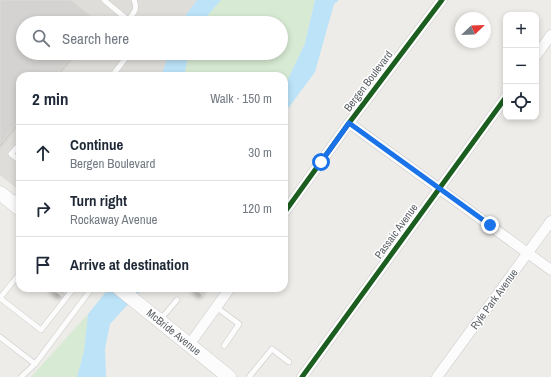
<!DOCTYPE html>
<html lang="en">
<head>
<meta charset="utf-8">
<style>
	:root { --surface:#fff; --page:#f6f6f7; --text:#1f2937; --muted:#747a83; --line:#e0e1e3 }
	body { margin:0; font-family:"Archivo Narrow",sans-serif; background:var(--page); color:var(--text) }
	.controls { position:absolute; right:12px; top:12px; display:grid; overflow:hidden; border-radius:8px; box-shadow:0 2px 6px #0003 }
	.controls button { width:36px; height:36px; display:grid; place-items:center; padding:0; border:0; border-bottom:1px solid var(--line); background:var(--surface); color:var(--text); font:20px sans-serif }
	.compass { position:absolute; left:455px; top:12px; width:36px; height:36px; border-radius:50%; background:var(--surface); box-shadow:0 2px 6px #0003; rotate:67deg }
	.stop { position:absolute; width:12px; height:12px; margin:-9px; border:3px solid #1a73e8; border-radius:50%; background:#fff }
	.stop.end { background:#1a73e8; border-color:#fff; box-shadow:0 1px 4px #0008 }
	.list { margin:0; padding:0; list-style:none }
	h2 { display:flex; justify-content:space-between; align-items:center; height:52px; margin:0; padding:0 16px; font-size:17px }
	h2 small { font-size:13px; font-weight:400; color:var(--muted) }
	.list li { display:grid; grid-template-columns:26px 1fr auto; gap:12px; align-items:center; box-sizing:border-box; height:56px; padding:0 16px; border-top:1px solid var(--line) }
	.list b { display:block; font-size:15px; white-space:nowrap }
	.list p { margin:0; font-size:13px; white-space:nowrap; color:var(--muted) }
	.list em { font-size:13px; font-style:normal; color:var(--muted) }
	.icon { flex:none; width:22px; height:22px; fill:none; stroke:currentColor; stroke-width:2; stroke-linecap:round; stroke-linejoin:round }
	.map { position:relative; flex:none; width:551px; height:377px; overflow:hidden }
	.search { position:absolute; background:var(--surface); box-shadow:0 2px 6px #0003; left:16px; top:16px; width:272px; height:44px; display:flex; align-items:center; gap:10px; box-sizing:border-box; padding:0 14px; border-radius:22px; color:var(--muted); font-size:15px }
	.panel { position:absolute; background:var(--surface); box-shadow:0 2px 6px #0003; left:16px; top:72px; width:272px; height:220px; border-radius:12px }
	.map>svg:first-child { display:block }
	.industrial { fill:#dfddd9 }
	.green { fill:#d7ead3 }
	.water { fill:#bce3f8 }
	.building { fill:#d4d3d1; stroke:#dedcd8; filter:url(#shadow) }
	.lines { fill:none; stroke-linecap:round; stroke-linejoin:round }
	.service-casing { stroke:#c9c9c9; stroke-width:6 }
	.minor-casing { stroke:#c9c9c9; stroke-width:11 }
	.secondary-casing { stroke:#cacaca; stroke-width:15 }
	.service { stroke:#fcfcfc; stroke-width:5 }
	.minor { stroke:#fcfcfc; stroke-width:10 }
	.secondary { stroke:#fcfcfc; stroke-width:14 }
	.cycleway-casing { stroke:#fff; stroke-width:8 }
	.cycleway { stroke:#1b5e20; stroke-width:5 }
	.route { stroke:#1a73e8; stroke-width:5 }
	.labels { text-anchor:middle; stroke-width:3; stroke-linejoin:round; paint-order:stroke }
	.street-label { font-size:11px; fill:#5d6267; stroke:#fff }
</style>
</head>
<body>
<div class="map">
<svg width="551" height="377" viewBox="0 0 551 377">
	<defs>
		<filter id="shadow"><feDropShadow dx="-3.5" dy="3.5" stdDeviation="2" flood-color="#0004"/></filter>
	</defs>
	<rect width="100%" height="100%" fill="#eeece8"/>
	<!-- industrial -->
	<path class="industrial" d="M0 0H197L180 23H23V53H169L161 76H20V191L0 175Z"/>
	<!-- green -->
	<path class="green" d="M221 0H315L305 43 284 88V76H184L189 53H281V23H201Z
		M88 314 84 351 77 377H31Z"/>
	<!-- water -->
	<path class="water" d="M197 0H221L201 23H180Z
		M315 0H339L334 4 315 72 284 114V88L305 43Z
		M169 53H189L184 76H161Z
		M109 288H143L110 324 105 349 106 377H77L84 351 88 314Z"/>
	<!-- building -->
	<path class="building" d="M0 0H71L99 22 98 23H23V53H74L55 76H20V119L0 144Z
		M52 288H69L62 296Z
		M194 288H208L203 295Z"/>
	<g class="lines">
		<defs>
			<path id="service" d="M104 0 128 20 129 23
				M128 20C134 13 138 9 134 0
				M112 76 125 59 128 53
				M20 144 11 154 20 161
				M13 202 20 193
				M20 273 0 298 41 330 74 288
				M216 307 239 324 224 346
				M160 320 177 300
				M0 337 35 364
				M21 377 35 364 92 288
				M249 377 272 349 289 362"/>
			<path id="minor" d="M536 56 551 35
				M349 123 551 270
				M284 213 349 123 442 0
				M189 345 230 288
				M302 377 506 97
				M437 377 551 221"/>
			<path id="secondary" d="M0 193 20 209
				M119 288 229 377"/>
		</defs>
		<!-- service casing -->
		<use href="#service" class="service-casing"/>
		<!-- minor casing -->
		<use href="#minor" class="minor-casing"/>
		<!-- secondary casing -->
		<use href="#secondary" class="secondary-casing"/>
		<!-- service -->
		<use href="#service" class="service"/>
		<!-- minor -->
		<use href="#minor" class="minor"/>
		<!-- secondary -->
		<use href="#secondary" class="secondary"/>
		<defs>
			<path id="cycleway" d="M284 213 349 123 442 0
				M302 377 506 97"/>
		</defs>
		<!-- cycleway casing -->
		<use href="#cycleway" class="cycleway-casing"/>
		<!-- cycleway -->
		<use href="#cycleway" class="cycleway"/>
	</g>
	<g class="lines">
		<!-- route -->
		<path class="route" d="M321 162 349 123 490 225"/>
	</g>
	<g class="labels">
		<!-- street labels -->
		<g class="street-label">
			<text transform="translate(368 81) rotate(-53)" y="4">Bergen Boulevard</text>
			<text transform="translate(396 231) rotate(-54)" y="4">Passaic Avenue</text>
			<text transform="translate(494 299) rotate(-54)" y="4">Ryle Park Avenue</text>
			<text transform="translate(174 332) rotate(39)" y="4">McBride Avenue</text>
		</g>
	</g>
</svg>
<div class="controls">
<button>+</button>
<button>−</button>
<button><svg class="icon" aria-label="locate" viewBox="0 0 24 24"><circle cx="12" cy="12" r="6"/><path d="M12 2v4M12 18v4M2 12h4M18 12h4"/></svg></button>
</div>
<svg class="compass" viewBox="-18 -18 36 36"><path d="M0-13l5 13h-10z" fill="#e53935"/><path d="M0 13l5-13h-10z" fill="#747a83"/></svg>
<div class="stop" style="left:321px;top:162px"></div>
<div class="stop end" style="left:490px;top:225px"></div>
<div class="search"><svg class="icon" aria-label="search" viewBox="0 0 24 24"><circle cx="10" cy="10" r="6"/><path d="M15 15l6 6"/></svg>Search here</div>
<section class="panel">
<h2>2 min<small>Walk · 150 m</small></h2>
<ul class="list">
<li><svg class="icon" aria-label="ahead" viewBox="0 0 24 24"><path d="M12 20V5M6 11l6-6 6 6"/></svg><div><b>Continue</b><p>Bergen Boulevard</p></div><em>30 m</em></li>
<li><svg class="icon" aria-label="right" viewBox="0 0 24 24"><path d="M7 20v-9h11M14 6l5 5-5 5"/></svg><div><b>Turn right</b><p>Rockaway Avenue</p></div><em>120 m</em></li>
<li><svg class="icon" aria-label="arrive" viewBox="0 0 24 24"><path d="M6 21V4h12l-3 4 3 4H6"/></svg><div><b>Arrive at destination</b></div></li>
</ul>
</section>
</div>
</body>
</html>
